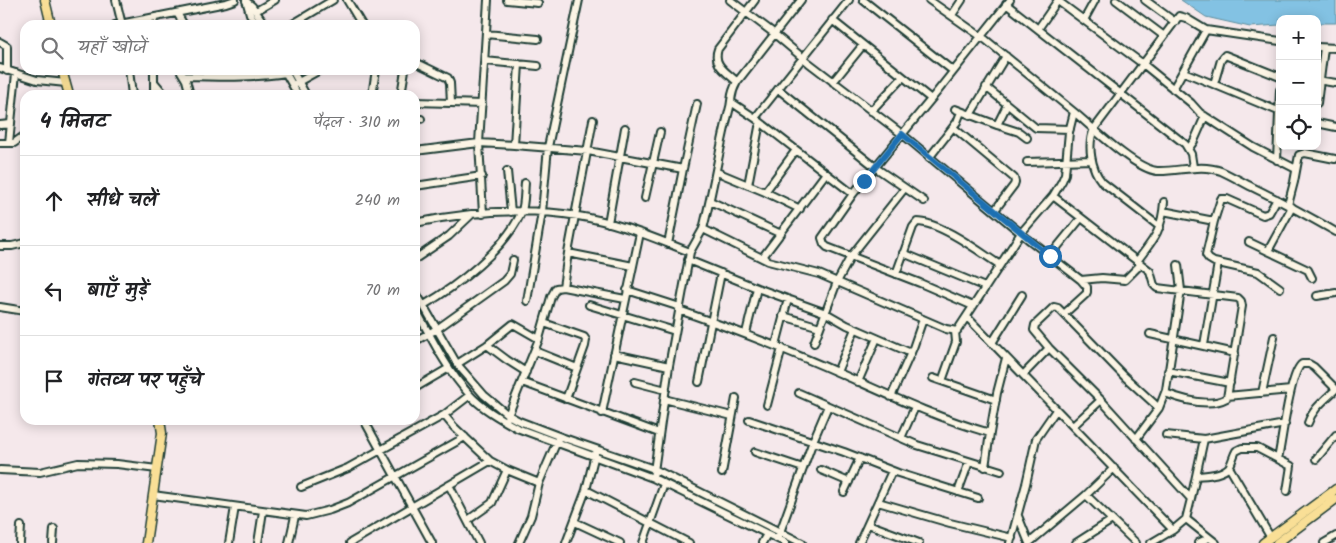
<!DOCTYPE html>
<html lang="hi">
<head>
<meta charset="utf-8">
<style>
	:root { --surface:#fff; --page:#f6f6f6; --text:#202124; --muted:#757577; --line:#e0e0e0 }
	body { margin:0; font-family:Kalam,"Playpen Sans Deva",sans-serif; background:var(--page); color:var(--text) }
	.controls { position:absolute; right:15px; top:15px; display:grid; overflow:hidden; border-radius:10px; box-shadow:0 2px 12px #0003 }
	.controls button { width:45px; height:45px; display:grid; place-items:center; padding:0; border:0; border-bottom:1px solid var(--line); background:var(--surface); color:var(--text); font:25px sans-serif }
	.stop { position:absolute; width:15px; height:15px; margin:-11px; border:4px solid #1f6fb2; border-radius:50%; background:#fff }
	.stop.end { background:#1f6fb2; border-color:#fff; box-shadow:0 1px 5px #0008 }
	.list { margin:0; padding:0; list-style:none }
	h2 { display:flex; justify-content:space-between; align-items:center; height:65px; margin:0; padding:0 20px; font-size:21px }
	h2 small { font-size:16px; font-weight:400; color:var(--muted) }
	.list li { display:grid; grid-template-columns:32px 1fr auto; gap:15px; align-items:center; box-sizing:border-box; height:90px; padding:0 20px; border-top:1px solid var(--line) }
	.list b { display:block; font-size:19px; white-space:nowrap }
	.list em { font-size:16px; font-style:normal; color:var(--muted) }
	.icon { flex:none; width:28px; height:28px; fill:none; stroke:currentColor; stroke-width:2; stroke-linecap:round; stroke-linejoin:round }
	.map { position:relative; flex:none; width:1336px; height:543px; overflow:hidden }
	.search { position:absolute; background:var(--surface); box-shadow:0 2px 12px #0003; left:20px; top:20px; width:400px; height:55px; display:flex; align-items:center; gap:12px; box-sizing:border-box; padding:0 18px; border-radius:15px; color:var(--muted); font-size:19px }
	.panel { position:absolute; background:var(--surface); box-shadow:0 2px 12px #0003; left:20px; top:90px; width:400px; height:335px; border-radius:15px }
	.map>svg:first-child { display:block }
	.water { fill:#83c2e3; stroke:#5b8d9d }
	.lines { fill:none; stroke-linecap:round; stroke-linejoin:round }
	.minor-casing { stroke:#1f3d34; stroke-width:10 }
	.major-casing { stroke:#1f3d34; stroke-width:11 }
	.minor { stroke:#fcf5e5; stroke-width:6 }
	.major { stroke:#f9df96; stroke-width:8 }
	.route { stroke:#1f6fb2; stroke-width:6 }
</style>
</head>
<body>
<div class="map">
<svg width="1336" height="543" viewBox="0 0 1336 543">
	<rect width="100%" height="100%" fill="#f5e8eb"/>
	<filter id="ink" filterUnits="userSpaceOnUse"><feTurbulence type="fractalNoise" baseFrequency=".02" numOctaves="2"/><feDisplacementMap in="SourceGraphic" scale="10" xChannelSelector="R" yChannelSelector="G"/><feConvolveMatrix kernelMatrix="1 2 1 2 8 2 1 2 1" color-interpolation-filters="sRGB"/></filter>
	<g filter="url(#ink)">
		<!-- water -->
		<path class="water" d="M1181 0H1336V23H1317V19H1280V25L1250 27 1206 17Z"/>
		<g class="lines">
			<defs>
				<path id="minor" d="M116 0 122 25
					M246 0 250 14 257 25
					M347 0 362 25
					M507 0 538 3
					M730 0 771 31 809 63 902 134 1028 239 1081 280 1087 287V292L1086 294 1064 314 1058 308 1054 307 1035 325 1034 330 1049 348 1101 400 1191 499 1186 519
					M863 0 953 71
					M929 0 986 40 1074 112
					M1116 0 1164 36
					M1145 0 1175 22
					M246 1 252 6 265 25
					M1058 1 1143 64 1191 103 1200 113 1253 147 1296 169
					M1006 4 1185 144 1191 154 1193 167
					M256 11 275 0
					M177 13 184 25
					M952 15 962 0
					M151 18 155 25
					M832 20 931 99
					M1084 20 1095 0
					M115 25 226 3 235 0
					M291 25 333 0
					M1038 29 1058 0
					M486 34 538 39
					M0 42 7 46V71
					M1317 47 1336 48
					M485 61 538 66
					M415 62 448 78 450 83 451 103 482 104
					M0 68 37 80 66 83
					M129 70 132 95
					M180 70 186 80 190 95
					M284 70 298 95
					M292 70 306 95
					M1184 72 1278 111
					M184 76C218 77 252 78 286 73
					M1317 80 1336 83
					M737 82C727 72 712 65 718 49L755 0
					M833 82 863 45
					M155 83 165 95
					M1214 84 1221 60 1225 55 1280 77
					M293 85 320 70
					M986 87 1036 128 1070 129
					M778 89 879 170 924 201
					M1173 89 1206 30
					M154 95V70
					M372 95 376 70
					M401 95 405 70
					M415 102 451 103
					M731 102 755 118 853 194
					M1317 103 1324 48
					M955 109 997 125 1019 132 1027 138
					M871 111 903 77
					M970 115 1006 56
					M755 118 849 0
					M415 119H421
					M1317 123 1336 127
					M0 125 11 124
					M997 125 1007 105
					M954 128 1014 178 1015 182 1014 185 995 210
					M0 143H14L25 135
					M9 143 16 73
					M514 145 519 64
					M1189 148 1194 141 1205 116
					M415 151 479 143 514 145 588 151 683 169 668 244
					M929 158 957 122 961 112
					M1277 160 1280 90
					M1027 162 1092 160
					M683 169 697 104
					M507 171 511 212
					M717 172 765 192 800 209
					M748 185 760 122
					M415 186 482 176
					M765 192 796 150
					M1053 196 1150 271 1154 285 1157 288 1238 298 1241 301 1242 306 1227 398C1209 408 1183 400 1165 393
					M645 198 660 132
					M1277 199 1269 213 1263 215 1227 199H1221L1214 221 1206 255 1209 259 1214 262 1258 272 1280 288
					M710 201 781 234
					M1288 205 1294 182 1299 155 1305 153 1335 159
					M1163 211 1214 221
					M483 214 479 143 488 0
					M415 223C467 212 525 207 578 216 617 222 654 238 690 252L669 366 653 478
					M608 223 625 128
					M1160 227 1102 182C1091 169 1087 145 1094 129L1179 16 1186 18 1206 30 1280 41
					M703 229C713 190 719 150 729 111 733 98 729 96 737 82L801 0
					M1249 242 1308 270 1312 278
					M0 246H12L25 243
					M1268 251 1292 207
					M690 252 703 229 768 261 819 274 946 329 957 331 1021 233 1053 196 1062 181 1065 174 1069 132 1074 112C1092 127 1135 169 1157 171 1179 172 1200 163 1221 171 1232 176 1242 182 1252 187 1281 201 1308 216 1336 232
					M568 253 633 266
					M903 253 985 287
					M1050 256 1081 218
					M762 258 826 173
					M415 259 449 236 471 215
					M688 260 757 288 826 313 847 325 911 353
					M1137 261C1154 239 1162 231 1164 202
					M896 274 913 227 917 222C940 222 980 252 1000 265
					M1081 280 1102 278 1125 280 1141 264
					M563 287 625 299
					M627 290 680 307
					M415 291 457 364 484 395 508 415 519 421 561 437 654 469 802 543
					M1317 296 1336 293
					M527 301 542 212 548 147 579 0
					M424 305C457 286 505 249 521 213 525 205 524 192 525 183
					M589 305 675 331
					M973 306 920 283 827 247 824 244 822 238 853 194 937 92 1010 0
					M0 307 25 311
					M415 308C431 337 446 369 469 394 481 408 501 419 517 428L653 478 786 543
					M679 310C736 330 790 351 846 376 893 397 940 419 990 433L997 393 1006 358
					M1064 314 1124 376 1159 408
					M783 316 820 327
					M967 317 1173 530 1186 519 1216 543
					M544 323 584 337 586 340 585 346 566 399
					M746 333 757 288
					M1150 334 1235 353
					M415 341 437 329 504 281 510 274 513 260
					M814 343 837 282 851 256 905 188
					M992 343 1022 295
					M487 345 507 360 526 372
					M776 345 788 299
					M1204 345 1218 263
					M535 351 577 368
					M614 354 669 366
					M457 364 487 345 513 324 539 339
					M1168 371 1230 383
					M837 372 855 329
					M1023 375 1049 348
					M933 378 996 400
					M942 381 956 342 955 331
					M522 382 659 433
					M635 382 666 390
					M699 382 721 273
					M858 382 877 338
					M415 388 449 368
					M799 393 917 445 1001 471
					M1262 393 1274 337
					M1227 396 1291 390
					M891 397 913 348 923 319
					M664 399 732 416
					M767 405 782 348
					M602 413 640 233
					M444 415 454 427 490 461 507 470 539 483
					M507 418 539 339 551 297 556 288 563 287 568 253 593 120
					M364 420 432 543
					M749 420 844 452 898 473 978 498
					M1308 423C1313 408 1325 400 1336 389
					M1073 426 1101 400
					M1166 435 1204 439 1285 424
					M901 438 915 407
					M1136 439 1159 408 1166 390 1181 290 1178 265
					M755 452 803 468
					M1278 459C1282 442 1290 371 1302 364H1309L1314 367 1336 389
					M1316 459 1336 435
					M985 467 990 433
					M1229 467 1271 538
					M0 470 40 472 78 463 117 464 157 469
					M821 470 849 482
					M722 473 736 398
					M1197 476C1207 475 1221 475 1229 467 1232 463 1233 456 1236 451L1242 448H1257L1291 466 1287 491
					M449 485 479 543
					M301 487 348 468 444 415 470 395
					M586 490 689 543
					M844 492 860 458
					M958 492 969 462
					M153 495 306 516 330 510 348 503 465 437
					M1086 495 1136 543
					M1191 499 1204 439
					M878 502 950 523 1012 538
					M1018 516 1029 543
					M468 520 492 503 507 470
					M575 522 620 543
					M868 524 919 543
					M779 535 813 441 828 406
					M20 543 21 526
					M53 543 54 529
					M229 543 235 507
					M258 543 263 511
					M289 543 295 516
					M350 543 490 461
					M519 543 531 516 539 483 558 439
					M566 543 586 490 595 454
					M643 543 664 484
					M762 543 767 534
					M859 543 892 471
					M1010 543 1026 484 1036 439 1056 410
					M1029 543 1086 495 1114 468
					M1076 543 1112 520
					M1151 543 1173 530
					M1198 543 1209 538
					M1324 543 1336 536"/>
				<path id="major" d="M45 0 51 25
					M62 70 69 95
					M146 543 162 433 160 420
					M1263 543 1336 489
					M1277 543 1336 499"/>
			</defs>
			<!-- minor casing -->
			<use href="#minor" class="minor-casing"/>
			<!-- major casing -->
			<use href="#major" class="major-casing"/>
			<!-- minor -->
			<use href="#minor" class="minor"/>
			<!-- major -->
			<use href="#major" class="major"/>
		</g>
	</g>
	<g class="lines" filter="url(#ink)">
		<!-- route -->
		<path class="route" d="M864 181 902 134 1050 256"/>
	</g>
</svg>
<div class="controls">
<button>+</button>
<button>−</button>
<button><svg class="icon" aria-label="locate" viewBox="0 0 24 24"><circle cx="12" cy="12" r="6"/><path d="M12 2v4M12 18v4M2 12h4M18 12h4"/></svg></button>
</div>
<div class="stop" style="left:1050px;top:256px"></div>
<div class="stop end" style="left:864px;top:181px"></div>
<div class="search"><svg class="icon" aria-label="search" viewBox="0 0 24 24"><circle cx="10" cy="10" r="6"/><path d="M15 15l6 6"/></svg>यहाँ खोजें</div>
<section class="panel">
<h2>4 मिनट<small>पैदल · 310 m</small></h2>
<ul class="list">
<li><svg class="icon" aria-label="ahead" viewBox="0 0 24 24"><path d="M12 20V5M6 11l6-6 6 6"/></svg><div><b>सीधे चलें</b></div><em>240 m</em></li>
<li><svg class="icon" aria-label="left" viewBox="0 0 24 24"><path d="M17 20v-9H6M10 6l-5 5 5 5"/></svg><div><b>बाएँ मुड़ें</b></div><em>70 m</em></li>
<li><svg class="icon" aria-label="arrive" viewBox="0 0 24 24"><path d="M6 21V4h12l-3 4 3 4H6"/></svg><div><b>गंतव्य पर पहुँचे</b></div></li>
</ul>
</section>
</div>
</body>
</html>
